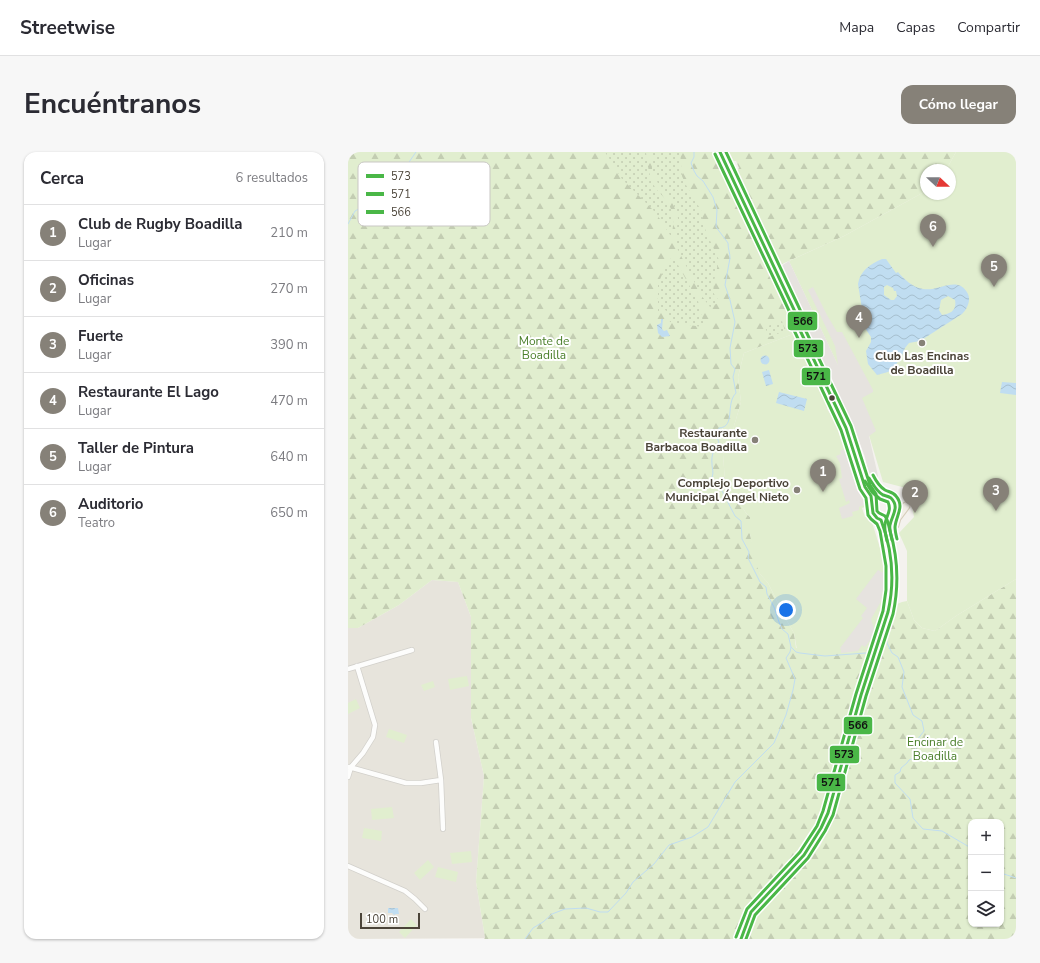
<!DOCTYPE html>
<html lang="es">
<head>
<meta charset="utf-8">
<style>
	:root { --surface:#fff; --page:#f7f7f7; --text:#2b2b33; --muted:#7c7c81; --line:#e1e1e2; --accent:#868178 }
	body { margin:0; font-family:"Nunito Sans",sans-serif; background:var(--page); color:var(--text) }
	.controls { position:absolute; right:12px; bottom:12px; display:grid; overflow:hidden; border-radius:8px; box-shadow:0 1px 3px #0004 }
	.controls button { width:36px; height:36px; display:grid; place-items:center; padding:0; border:0; border-bottom:1px solid var(--line); background:var(--surface); color:var(--text); font:20px sans-serif }
	.compass { position:absolute; left:572px; top:12px; width:36px; height:36px; border-radius:50%; background:var(--surface); box-shadow:0 1px 3px #0004; rotate:112deg }
	.scale { position:absolute; left:12px; bottom:10px; width:60px; box-sizing:border-box; padding-left:4px; border:2px solid #4b4439; border-top:0; font-size:11px; line-height:14px; white-space:nowrap; color:#4b4439; -webkit-text-stroke:3px #fff; paint-order:stroke }
	.you { position:absolute; left:438px; top:458px; width:14px; height:14px; margin:-10px; border:3px solid #fff; border-radius:50%; background:#1a73e8; box-shadow:0 0 0 6px #1a73e833 }
	.badge { display:grid; place-items:center; width:26px; height:26px; border-radius:50%; background:var(--accent); color:#fff; font-size:13px; font-weight:700 }
	.pin { position:absolute; translate:-50% -33px; filter:drop-shadow(0 1px 2px #0008) }
	.pin::after { content:''; position:absolute; top:21px; width:14px; height:12px; background:inherit; clip-path:polygon(0 0,100% 0,50% 100%) }
	.list { margin:0; padding:0; list-style:none }
	h2 { display:flex; justify-content:space-between; align-items:center; height:52px; margin:0; padding:0 16px; font-size:17px }
	h2 small { font-size:13px; font-weight:400; color:var(--muted) }
	.list li { display:grid; grid-template-columns:26px 1fr auto; gap:12px; align-items:center; box-sizing:border-box; height:56px; padding:0 16px; border-top:1px solid var(--line) }
	.list b { display:block; font-size:15px; white-space:nowrap }
	.list p { margin:0; font-size:13px; white-space:nowrap; color:var(--muted) }
	.list em { font-size:13px; font-style:normal; color:var(--muted) }
	.icon { flex:none; width:22px; height:22px; fill:none; stroke:currentColor; stroke-width:2; stroke-linecap:round; stroke-linejoin:round }
	.map { position:relative; flex:none; width:668px; height:787px; overflow:hidden; border-radius:12px }
	header { display:flex; align-items:center; gap:24px; box-sizing:border-box; height:56px; padding:0 20px; background:var(--surface); border-bottom:1px solid var(--line) }
	header strong { font-size:19px }
	nav { display:flex; gap:22px; margin-inline-start:auto; font-size:14px }
	.intro { display:flex; align-items:center; justify-content:space-between; box-sizing:border-box; height:96px; padding:0 24px }
	h1 { margin:0; font-size:28px }
	.button { padding:10px 18px; border-radius:12px; background:var(--accent); color:#fff; font-size:14px; font-weight:700 }
	main { display:flex; gap:24px; padding:0 24px }
	aside { flex:1; background:var(--surface); border-radius:12px; box-shadow:0 1px 3px #0004 }
	.map>svg:first-child { display:block }
	.residential { fill:#e7e4dc }
	.forest { fill:url(#forest-firs); fill-rule:evenodd }
	.park { fill:url(#park-dots) }
	.pitch { fill:#e1eecf }
	.parking { fill:#e6e3df }
	.water { fill:url(#water-waves); fill-rule:evenodd }
	.lines { fill:none; stroke-linecap:round; stroke-linejoin:round }
	.stream { stroke:#c0ddf1; stroke-width:1 }
	.street-casing { stroke:#d2d0cb; stroke-width:6 }
	.primary-casing { stroke:#d6cebb; stroke-width:9 }
	.street { stroke:#fdfdfc; stroke-width:4.5 }
	.primary { stroke:#f2efe6; stroke-width:7 }
	.bus-1-casing { stroke:#fff; stroke-width:6 }
	.bus-2-casing { stroke:#fff; stroke-width:6 }
	.bus-3-casing { stroke:#fff; stroke-width:6 }
	.bus-1 { stroke:#4ab747; stroke-width:3 }
	.bus-2 { stroke:#4ab747; stroke-width:3 }
	.bus-3 { stroke:#4ab747; stroke-width:3 }
	.poi-dot { fill:#868178; stroke:#fff; stroke-width:1.5 }
	.bus-dot { fill:#4b4439; stroke:#fff; stroke-width:1.5 }
	.labels { text-anchor:middle; stroke-width:4; stroke-linejoin:round; paint-order:stroke }
	.park-label { font-size:12px; fill:#4a7f2a; stroke:#fff }
	.poi-label { font-size:12px; font-weight:bold; fill:#4b4439; stroke:#fff; text-anchor:end }
	.key { fill:#fff; stroke:#c9c7c4; stroke-width:1 }
	.key-label { font-size:11px; fill:#4b4439 }
	.line-badge { stroke:#fff; stroke-width:1.5 }
	.pale-badge-label { font-size:11px; text-anchor:middle; font-weight:bold; fill:#111 }
</style>
</head>
<body>
<header>
<strong>Streetwise</strong>
<nav><a>Mapa</a><a>Capas</a><a>Compartir</a></nav>
</header>
<div class="intro"><h1>Encuéntranos</h1><a class="button">Cómo llegar</a></div>
<main>
<aside>
<h2>Cerca<small>6 resultados</small></h2>
<ul class="list">
<li><span class="badge">1</span><div><b>Club de Rugby Boadilla</b><p>Lugar</p></div><em>210 m</em></li>
<li><span class="badge">2</span><div><b>Oficinas</b><p>Lugar</p></div><em>270 m</em></li>
<li><span class="badge">3</span><div><b>Fuerte</b><p>Lugar</p></div><em>390 m</em></li>
<li><span class="badge">4</span><div><b>Restaurante El Lago</b><p>Lugar</p></div><em>470 m</em></li>
<li><span class="badge">5</span><div><b>Taller de Pintura</b><p>Lugar</p></div><em>640 m</em></li>
<li><span class="badge">6</span><div><b>Auditorio</b><p>Teatro</p></div><em>650 m</em></li>
</ul>
</aside>
<div class="map">
<svg width="668" height="787" viewBox="0 0 668 787">
	<defs>
		<pattern id="forest-firs" width="22" height="20" patternUnits="userSpaceOnUse"><rect width="22" height="20" fill="#e1eecf"/><path d="M5 1l3.5 6h-7zM16 11l3.5 6h-7z" fill="#c3cdb2"/></pattern>
		<pattern id="park-dots" width="8" height="8" patternUnits="userSpaceOnUse"><rect width="8" height="8" fill="#e1eecf"/><path d="M2 2h.1M6 6h.1" fill="none" stroke="#c3cdb2" stroke-width="1.8" stroke-linecap="round"/></pattern>
		<pattern id="water-waves" width="16" height="10" patternUnits="userSpaceOnUse"><rect width="16" height="10" fill="#c0ddf1"/><path d="M0 5q4-4 8 0t8 0" fill="none" stroke="#a6bfcf"/></pattern>
	</defs>
	<rect width="100%" height="100%" fill="#f4f2ee"/>
	<!-- residential -->
	<path class="residential" d="M84 428 110 430 123 465V566L136 624 128 730 137 786 0 787V476H10L51 453Z"/>
	<!-- forest -->
	<path class="forest" d="M0 0H367L419 108 449 183 445 182 396 201 390 225 393 250 386 274 383 289 375 302 377 329 398 361 402 365V382L412 422 420 431 439 469 446 481 448 496 493 501 520 499 500 570 468 675 448 706 422 730 405 750 390 773 387 787H136L137 786 128 730 136 624 123 566V465L110 430 84 428 51 453 10 476H0Z
		M379 0H608L598 18H578V39L496 84 432 113 388 20 391 16 388 9H385Z
		M668 427V787H399L401 777 411 759 459 710 472 694 481 676 489 658 508 580 527 512 540 473 549 452 554 450 559 449 566 468 574 476 587 479 608 464ZM623 670H653V772H623Z"/>
	<!-- park -->
	<path class="park" d="M257 0H298C299 11 302 30 309 38 317 46 323 53 325 64 326 71 324 79 324 86L308 61 274 27Z
		M303 0H332L334 24 338 33 354 60 355 71 359 82 371 108 365 133 366 142 372 150 362 155 353 143 327 92 330 66 326 54 321 43 311 34 304 17Z
		M325 104 350 149 356 174 354 175 322 170 318 158 310 162V132L319 111Z
		M434 169 437 179 421 185 417 175Z"/>
	<!-- pitch -->
	<path class="pitch" d="M608 0H668V427L608 464 587 479 574 476 566 468 559 449V399L551 381 566 365 563 348 558 336 535 330 518 273 441 109 496 84 578 39V42H602V18H598Z
		M445 182 449 183 453 188 483 254 479 256C480 260 483 261 484 265L489 264 504 304 519 354 514 356 517 365 522 364 539 418 535 451 520 499 476 503 449 498 446 481 439 469 420 431 412 422 407 410 402 382V365L398 361 377 329 375 302 383 289 386 274 393 250 390 225 396 201Z
		M119 524 121 534 102 538 100 527Z
		M85 529 87 535 76 539 73 533Z
		M8 547 12 556 0 562V551Z
		M41 577 59 583 56 591 38 585Z
		M44 655 46 666 24 668 23 657Z
		M16 676 34 679 33 689 14 686Z
		M123 699 124 710 104 712 102 701Z
		M80 708 86 715 72 728 66 721Z
		M90 715 110 720 108 730 87 725Z
		M63 767 69 773 57 786 51 780Z"/>
	<!-- parking -->
	<path class="parking" d="M441 109 490 213 487 194 460 138 465 135 479 163 489 180H494L525 238V240L514 246 528 279 521 284 530 324 529 326 524 327 521 324 517 305 508 281 430 116Z
		M501 295 518 352 511 355V358L504 360 505 364 494 367 491 356 502 351 501 348 498 350 491 327 494 326 492 311 488 304 493 302 492 299Z
		M530 418 536 421 535 426H538L532 451 523 467 526 477 523 487 517 495 514 493 510 499 493 501V498L492 496 515 466 513 464 519 456 508 447Z"/>
	<!-- water -->
	<path class="water" d="M534 107H538L548 121 550 120C557 128 564 135 575 137 591 140 610 122 620 142 623 149 619 157 614 162L572 189 561 191 557 196 553 206 545 216 540 220 529 223 520 212 518 199 523 190V185L517 176 510 132C512 119 522 112 534 107ZM539 133 545 136 546 139H548L549 144 546 148H543L536 143V135ZM600 144 607 148C609 158 603 162 594 163L591 158 593 148Z
		M313 167H315L314 177 316 179 319 178 322 184 314 185 310 181 309 173 313 171Z
		M412.5 208a4.5 4.5 0 1 1 9 0a4.5 4.5 0 1 1-9 0Z
		M421 218 425 232 418 234 414 220Z
		M654 230 668 231V243L652 241Z
		M431 240 459 247 456 259 428 251Z
		M40 756H50L51 762H48L46 763 44 761H40Z"/>
	<g class="lines">
		<!-- stream -->
		<path class="stream" d="M0 72 7 59 29 47 57 16 68 0
			M537 481 539 491 544 501 550 505 556 520 554 535 565 563 574 569 576 579 569 588 566 606 561 608 559 611 553 616 552 620 547 623V631L562 647 565 666 575 677 594 679 623 696
			M443 495 448 500 452 501 477 504 518 501 520 500 528 478 531 476
			M653 721 668 726
			M177 787 185 776 195 770 204 762 217 757 238 756 252 760H260L278 741 285 730 306 712 321 693 344 685 360 675 387 630 426 591 438 563 445 538 447 527 438 506 442 500 443 495 440 482 434 477 431 470 426 455 419 442 418 435 412 430 400 406 401 400 394 387 393 369 387 364 371 333 367 331 364 325C366 320 364 317 364 312 363 303 366 297 371 290L368 284 371 276C388 275 377 252 388 241L385 225 387 217 383 212 382 196 387 170 382 148 377 133 382 106C382 101 380 97 380 91L368 75 369 58 365 45 355 29 349 24 346 19 343 11 346 5V0"/>
		<defs>
			<path id="street" d="M0 517 64 498
				M88 590 93 628 95 677
				M1 615 58 631H73L93 628
				M0 625 3 615 15 601 25 585 27 573 9 514
				M0 714 57 739 67 747 77 757"/>
			<path id="primary" d="M372 0 501 275 516 322 522 338 524 350
				M522 328 527 336 535 343
				M523 356a12 12 0 1 1 24 0a12 12 0 1 1-24 0Z
				M533 368 536 376 540 392
				M547 373 549 366 558 354
				M393 787 403 760 456 703 473 676 480 661 513 543 546 440 542 373 546 361"/>
		</defs>
		<!-- street casing -->
		<use href="#street" class="street-casing"/>
		<!-- primary casing -->
		<use href="#primary" class="primary-casing"/>
		<!-- street -->
		<use href="#street" class="street"/>
		<!-- primary -->
		<use href="#primary" class="primary"/>
		<defs>
			<path id="bus-1" d="M372 0 449 164 450 174 498 276 517 335 523 344 525 361 529 366 533 368C544 397 547 429 540 460L513 543 480 661 473 676 456 703 403 760 393 787
				M521 326C525 332 528 339 535 343 538 344 540 344 543 346 552 355 544 363 542 373 541 377 543 383 544 388"/>
			<path id="bus-2" d="M367 2 444 165 445 176 493 278 512 337 518 346 520 363 523 367 529 372 532 379 538 414V438L535 459 508 542 475 659 469 674 452 700 399 757 388 785
				M517 329 524 340 532 347 540 350C544 359 538 364 537 372 536 377 538 384 539 389"/>
			<path id="bus-3" d="M378 0 454 162 455 173 503 274 522 333 528 342 529 359C531 362 534 362 537 364 540 368 541 375 542 379 550 406 551 434 545 462L518 544 485 663 477 679 460 706 407 763 398 787
				M525 323C528 329 532 335 537 338 541 340 545 340 548 344 557 355 548 363 547 375 547 379 548 383 549 387"/>
		</defs>
		<!-- bus-1 casing -->
		<use href="#bus-1" class="bus-1-casing"/>
		<!-- bus-2 casing -->
		<use href="#bus-2" class="bus-2-casing"/>
		<!-- bus-3 casing -->
		<use href="#bus-3" class="bus-3-casing"/>
		<!-- bus-1 -->
		<use href="#bus-1" class="bus-1"/>
		<!-- bus-2 -->
		<use href="#bus-2" class="bus-2"/>
		<!-- bus-3 -->
		<use href="#bus-3" class="bus-3"/>
	</g>
	<!-- markers -->
	<g class="poi-dot">
		<circle cx="574" cy="191" r="4"/>
		<circle cx="407" cy="288" r="4"/>
		<circle cx="449" cy="338" r="4"/>
	</g>
	<circle class="bus-dot" cx="484" cy="246" r="3.5"/>
	<g class="labels">
		<!-- park labels -->
		<g class="park-label">
			<text x="196" y="193">Monte de<tspan x="196" dy="14">Boadilla</tspan></text>
			<text x="587" y="594">Encinar de<tspan x="587" dy="14">Boadilla</tspan></text>
		</g>
		<!-- poi labels -->
		<g class="poi-label">
			<text x="574" y="208" text-anchor="middle">Club Las Encinas<tspan x="574" dy="14">de Boadilla</tspan></text>
			<text x="399" y="285">Restaurante<tspan x="399" dy="14">Barbacoa Boadilla</tspan></text>
			<text x="441" y="335">Complejo Deportivo<tspan x="441" dy="14">Municipal Ángel Nieto</tspan></text>
		</g>
	</g>
	<!-- legend -->
	<rect x="10" y="10" width="132" height="64" rx="6" class="key"/>
	<rect x="18" y="22" width="18" height="4" fill="#4ab747"/>
	<rect x="18" y="40" width="18" height="4" fill="#4ab747"/>
	<rect x="18" y="58" width="18" height="4" fill="#4ab747"/>
	<g class="key-label">
		<text x="43" y="28">573</text>
		<text x="43" y="46">571</text>
		<text x="43" y="64">566</text>
	</g>
	<g class="line-badge">
		<rect x="439" y="159" width="31" height="20" rx="4" fill="#4ab747"/>
		<rect x="445" y="187" width="31" height="19" rx="4" fill="#4ab747"/>
		<rect x="453" y="215" width="30" height="19" rx="4" fill="#4ab747"/>
		<rect x="495" y="564" width="30" height="19" rx="4" fill="#4ab747"/>
		<rect x="481" y="593" width="31" height="19" rx="4" fill="#4ab747"/>
		<rect x="468" y="621" width="30" height="19" rx="4" fill="#4ab747"/>
	</g>
	<g class="pale-badge-label">
		<text x="455" y="173">566</text>
		<text x="460" y="200">573</text>
		<text x="468" y="228">571</text>
		<text x="510" y="577">566</text>
		<text x="496" y="606">573</text>
		<text x="483" y="634">571</text>
	</g>
</svg>
<div class="controls">
<button>+</button>
<button>−</button>
<button><svg class="icon" aria-label="layers" viewBox="0 0 24 24"><path d="M12 4l9 5-9 5-9-5zM3 14l9 5 9-5"/></svg></button>
</div>
<svg class="compass" viewBox="-18 -18 36 36"><path d="M0-13l5 13h-10z" fill="#e53935"/><path d="M0 13l5-13h-10z" fill="#7c7c81"/></svg>
<div class="scale">100 m</div>
<div class="you"></div>
<div class="pin badge" style="left:475px;top:340px">1</div>
<div class="pin badge" style="left:567px;top:361px">2</div>
<div class="pin badge" style="left:648px;top:359px">3</div>
<div class="pin badge" style="left:511px;top:186px">4</div>
<div class="pin badge" style="left:646px;top:135px">5</div>
<div class="pin badge" style="left:585px;top:95px">6</div>
</div>
</main>
</body>
</html>
